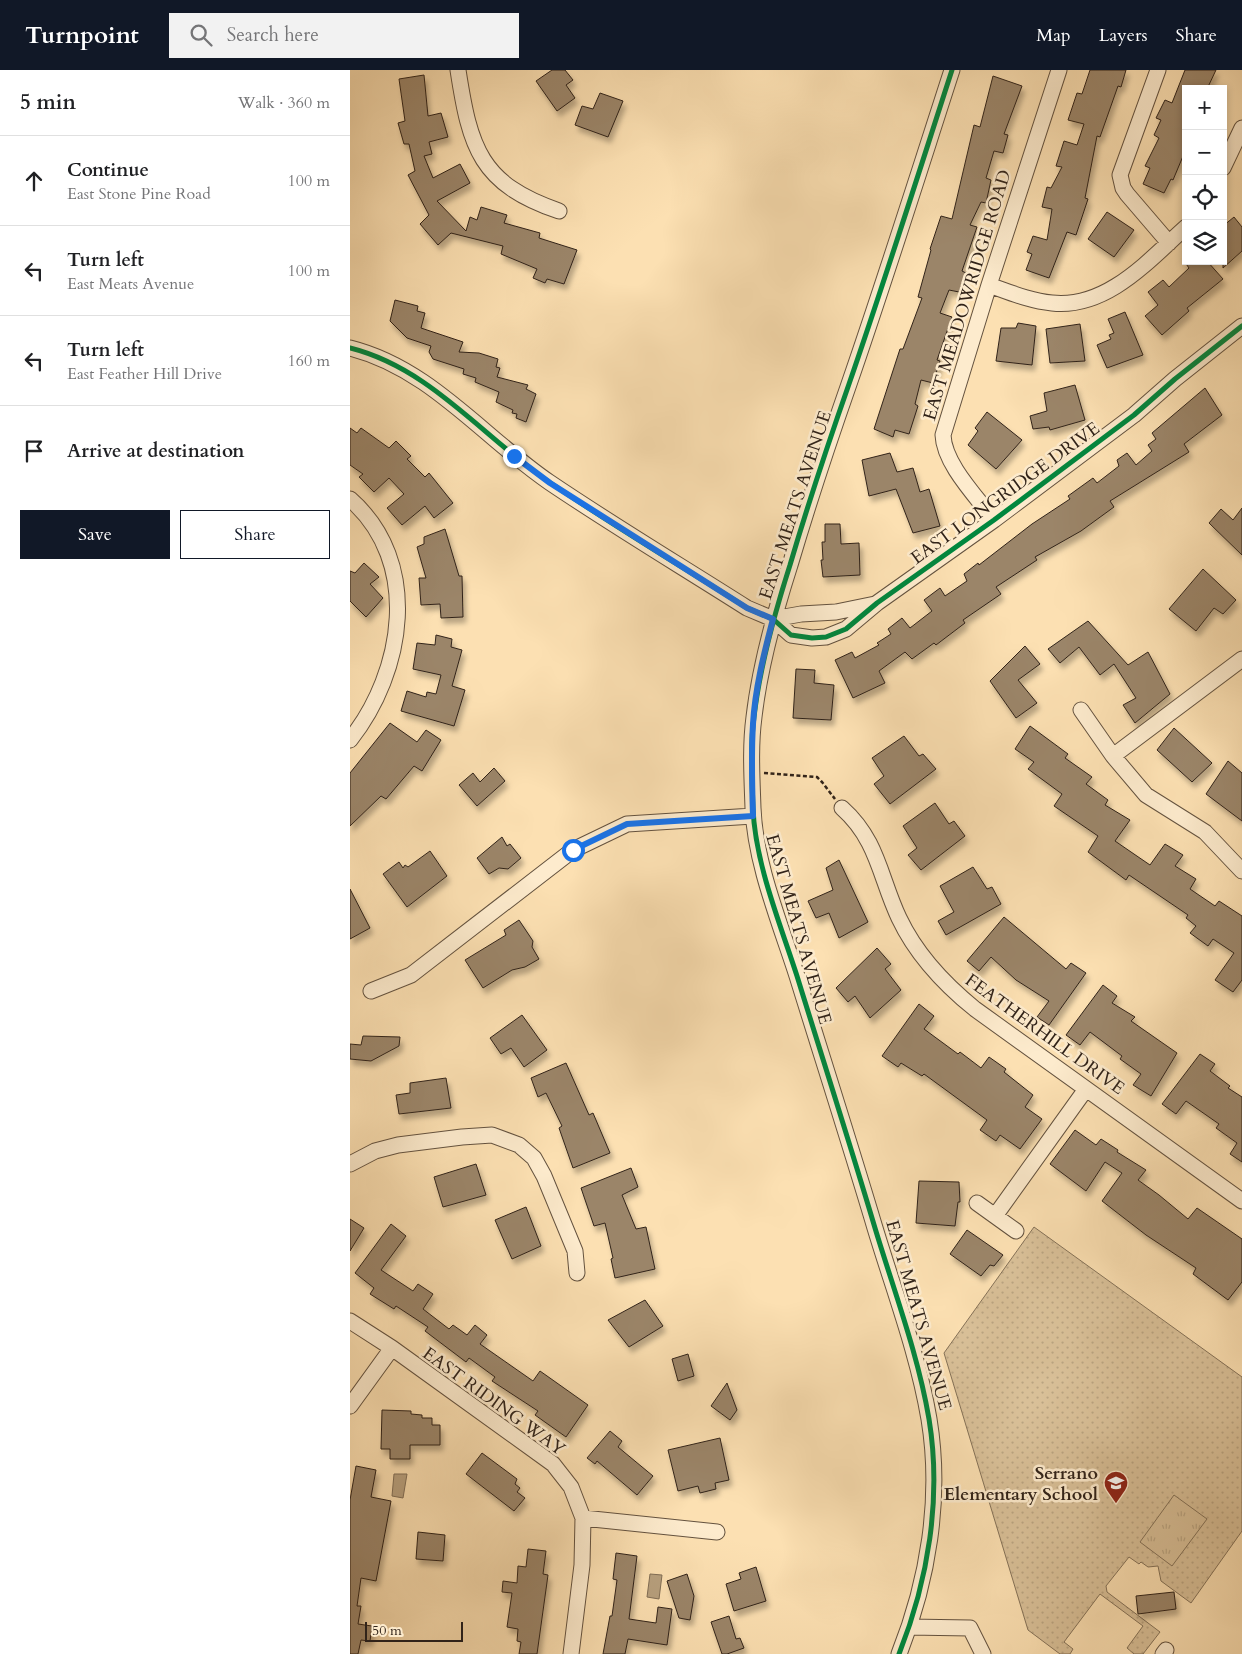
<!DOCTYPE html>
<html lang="en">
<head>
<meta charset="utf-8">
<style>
	:root { --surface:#fff; --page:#f2f2f2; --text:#202124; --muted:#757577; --line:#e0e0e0; --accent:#111827 }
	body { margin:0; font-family:Cardo,serif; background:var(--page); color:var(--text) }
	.controls { position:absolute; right:15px; top:15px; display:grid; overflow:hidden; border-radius:0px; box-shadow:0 2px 8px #0003 }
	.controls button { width:45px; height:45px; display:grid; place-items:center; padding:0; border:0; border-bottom:1px solid var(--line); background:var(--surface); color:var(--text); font:25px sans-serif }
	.scale { position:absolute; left:15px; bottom:12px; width:98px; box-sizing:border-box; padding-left:5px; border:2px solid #312319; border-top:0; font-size:14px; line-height:18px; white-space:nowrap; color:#312319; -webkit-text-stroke:4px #fdebcd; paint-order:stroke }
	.stop { position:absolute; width:15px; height:15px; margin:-11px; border:4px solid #1a73e8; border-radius:50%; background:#fff }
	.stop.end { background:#1a73e8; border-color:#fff; box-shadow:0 1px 5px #0008 }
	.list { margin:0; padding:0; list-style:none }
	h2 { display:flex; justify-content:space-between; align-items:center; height:65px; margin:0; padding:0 20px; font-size:21px }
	h2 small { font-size:16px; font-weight:400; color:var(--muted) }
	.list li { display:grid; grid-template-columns:32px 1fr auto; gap:15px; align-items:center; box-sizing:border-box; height:90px; padding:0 20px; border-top:1px solid var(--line) }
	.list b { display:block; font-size:19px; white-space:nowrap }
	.list p { margin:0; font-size:16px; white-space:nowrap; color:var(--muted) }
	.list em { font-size:16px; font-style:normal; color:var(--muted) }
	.actions { display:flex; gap:10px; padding:15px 20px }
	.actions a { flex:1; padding:11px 0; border:1px solid var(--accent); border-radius:0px; text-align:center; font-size:18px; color:var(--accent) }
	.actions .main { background:var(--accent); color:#fff }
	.icon { flex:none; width:28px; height:28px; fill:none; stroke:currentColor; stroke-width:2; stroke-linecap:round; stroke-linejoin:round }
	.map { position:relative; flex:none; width:892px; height:1584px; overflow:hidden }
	header { display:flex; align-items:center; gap:30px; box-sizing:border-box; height:70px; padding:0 25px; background:var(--accent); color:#fff }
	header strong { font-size:24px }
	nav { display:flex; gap:28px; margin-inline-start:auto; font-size:18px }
	.search { width:350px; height:45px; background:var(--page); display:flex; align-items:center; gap:12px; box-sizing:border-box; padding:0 18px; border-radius:0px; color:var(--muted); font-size:19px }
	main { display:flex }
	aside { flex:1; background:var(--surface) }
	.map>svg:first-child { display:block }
	.grass { fill:url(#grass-dots); stroke:#857258 }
	.park { fill:url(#park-tufts); stroke:#857258 }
	.water { fill:#b7a07e; stroke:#816e56 }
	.building { fill:#9b8569; stroke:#312319; filter:url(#shadow) }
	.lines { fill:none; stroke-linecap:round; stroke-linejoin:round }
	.minor-casing { stroke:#64523f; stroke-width:17 }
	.path { stroke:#312319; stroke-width:2.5; stroke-dasharray:4 2.5; stroke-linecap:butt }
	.minor { stroke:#fdebcd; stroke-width:15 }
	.cycleway-casing { stroke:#fdebcd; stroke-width:8 }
	.cycleway { stroke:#00873e; stroke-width:5 }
	.route { stroke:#1a73e8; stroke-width:6 }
	.labels { text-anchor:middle; stroke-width:5; stroke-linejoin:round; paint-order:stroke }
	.street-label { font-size:18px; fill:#312319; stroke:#fdebcd }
	.poi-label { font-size:18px; font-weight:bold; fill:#312319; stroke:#fdebcd; text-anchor:end }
</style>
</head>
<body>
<header>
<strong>Turnpoint</strong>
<div class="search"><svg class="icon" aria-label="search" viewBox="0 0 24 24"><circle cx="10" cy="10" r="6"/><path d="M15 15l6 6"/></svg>Search here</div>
<nav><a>Map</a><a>Layers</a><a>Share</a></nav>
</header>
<main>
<aside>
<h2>5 min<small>Walk · 360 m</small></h2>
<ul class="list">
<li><svg class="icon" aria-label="ahead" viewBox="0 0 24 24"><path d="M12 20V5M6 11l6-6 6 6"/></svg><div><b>Continue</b><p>East Stone Pine Road</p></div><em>100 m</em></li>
<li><svg class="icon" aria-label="left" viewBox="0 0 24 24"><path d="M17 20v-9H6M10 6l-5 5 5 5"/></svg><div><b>Turn left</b><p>East Meats Avenue</p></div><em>100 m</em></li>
<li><svg class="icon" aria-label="left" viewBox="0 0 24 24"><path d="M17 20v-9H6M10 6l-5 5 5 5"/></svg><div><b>Turn left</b><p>East Feather Hill Drive</p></div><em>160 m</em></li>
<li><svg class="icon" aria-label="arrive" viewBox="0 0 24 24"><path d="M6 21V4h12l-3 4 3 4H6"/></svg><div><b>Arrive at destination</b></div></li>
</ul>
<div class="actions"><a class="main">Save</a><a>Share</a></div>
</aside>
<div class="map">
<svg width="892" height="1584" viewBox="0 0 892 1584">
	<defs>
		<pattern id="grass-dots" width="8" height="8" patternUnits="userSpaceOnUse" patternTransform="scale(1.25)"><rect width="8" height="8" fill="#d9c098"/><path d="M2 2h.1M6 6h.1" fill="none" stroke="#bba582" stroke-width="1.8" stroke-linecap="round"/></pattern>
		<pattern id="park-tufts" width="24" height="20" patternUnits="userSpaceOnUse" patternTransform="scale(1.25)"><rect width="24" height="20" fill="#d9c098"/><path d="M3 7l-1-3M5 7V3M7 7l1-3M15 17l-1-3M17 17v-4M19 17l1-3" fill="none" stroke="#bba582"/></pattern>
		<filter id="shadow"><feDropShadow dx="3" dy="5.5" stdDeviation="2.5" flood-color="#0004"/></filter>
	</defs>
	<rect width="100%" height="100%" fill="#fce0b2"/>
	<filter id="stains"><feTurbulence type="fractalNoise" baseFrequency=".004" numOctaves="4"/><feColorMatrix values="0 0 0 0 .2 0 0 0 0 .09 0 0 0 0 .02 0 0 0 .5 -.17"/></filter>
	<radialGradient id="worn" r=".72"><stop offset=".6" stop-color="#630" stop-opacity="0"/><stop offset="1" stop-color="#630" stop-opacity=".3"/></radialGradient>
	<!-- grass -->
	<path class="grass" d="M684 1157 892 1307V1461L841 1533 811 1511 808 1496 798 1497 791 1492 789 1494 779 1487 756 1516 757 1522 810 1562 793 1584H784L777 1578 793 1556 750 1524 714 1572 723 1579 720 1584H710L678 1560 594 1283Z"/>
	<!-- park -->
	<path class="park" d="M824 1425 857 1449 822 1496 790 1472Z"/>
	<!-- water -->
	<path class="water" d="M44 1404H57L53 1428 42 1426Z
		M300 1504 312 1505 309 1529 297 1527Z"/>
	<!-- building -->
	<path class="building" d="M202 0H215L223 10 216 15 225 28 207 41 186 11Z
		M740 0H776L771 17 768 16 750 67 747 66 735 128 738 129 726 165 717 162 699 208 676 200 682 184 677 182 683 166 697 170 702 139 692 137 697 117 701 118 712 97 706 96 714 71 727 75 734 54 718 50 727 23 732 24Z
		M835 0H866L857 19H836V79L823 110 821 109 814 123 793 114 800 98 795 96 809 68 804 65 811 50 806 48 815 30 822 33Z
		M74 5 78 46 91 43 98 67 79 72 82 84 74 86 83 108 110 94 120 113 87 131 116 161 120 147 127 150 131 137 157 145 154 153 190 163 189 168 227 180 214 214 197 209 195 213 183 208 187 199 151 184 153 176 101 163 88 175 70 154 79 145 58 105 65 101 59 74H54L48 53 55 51 49 9Z
		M643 6 672 16 654 64 658 65 653 83 644 81 636 108 641 110 636 133 631 132 620 155 627 157 612 201 616 203 609 222 599 220 590 243 602 247 587 290 590 291 583 313 571 310 565 334 568 336 559 364 545 360 543 367 524 359 550 279H553L572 228 568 227 581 180 580 179 591 146 602 149 624 55 630 57Z
		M250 23 273 31 258 67 225 55 232 36 243 39Z
		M757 142 784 160 764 187 738 169Z
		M884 147 892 157V181L873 198V156Z
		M834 191H857L873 209 837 238 839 241 812 265 795 246 808 235 798 222 813 210 819 217 839 198Z
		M45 230 68 236 67 241 75 243 71 258 113 272 109 282 129 283 148 289 146 297 150 298 147 307 178 315 176 319 186 324 176 352 166 348 167 344 162 343 163 340 146 332 149 322 125 312 126 308 113 304 114 299 83 289 79 282 81 276 57 268 40 251Z
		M775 242 793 285 757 298 747 275 761 269 759 265 764 263 758 249Z
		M668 253 686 256 682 295 646 291 651 258H666Z
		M730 254 735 291 700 293 696 259Z
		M725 315 735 350 700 360 699 357 683 359 680 346 697 341 694 323Z
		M855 318 872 345 834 374 839 382 760 431 764 437 731 461 685 487 687 490 646 517 651 524 613 550 615 553 586 575 584 573 562 589 555 582 529 601 535 613 503 628 485 590 502 582 505 588 529 575 527 573 541 564 538 559 552 548 560 558 582 541 574 530 590 518 595 526 617 511 614 504 628 493 629 495 682 454 720 429 718 426 743 408 747 413 769 396 767 390 777 383 786 395 802 381 798 375 806 369 802 363Z
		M637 342 672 370 646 399 618 375 628 361 625 358Z
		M0 358 7 363 11 358 39 378 46 371 61 386 57 389 75 407 79 403 103 433 84 448 75 436 52 455 37 438 54 424 39 408 24 422 9 407 13 404 0 395Z
		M540 383 547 402 563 398 570 422 579 419 590 456 563 463 546 419 519 426 512 390Z
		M892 438V485L859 453 871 439 883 450Z
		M475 454H490L491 474 509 473 510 505 473 507 471 490H473L472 472H475Z
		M95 459 109 506H112L113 547 91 548 90 534 71 535 69 508H76L67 477 74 474V467Z
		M14 493 29 507 20 514 33 528 16 547 0 531V501L5 503Z
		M853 499 886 530 873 544 864 538 846 561 819 539Z
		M738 551 778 595 798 582 820 624 785 653 773 635 786 628 764 594 750 605 729 577 710 593 698 579Z
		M86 565 102 569 101 577 112 580 102 616 115 620 104 656 51 641 57 621 76 627 77 622 86 624 91 605 63 599 67 573 85 575Z
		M675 576 690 594 668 610 687 633 666 648 640 611Z
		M446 599 465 600 464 613 484 615 481 650 443 648Z
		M40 653 67 672 76 660 91 670 72 701 64 696 36 729 31 726 0 756V703Z
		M680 656 718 684 715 688 742 707 736 714 758 730 755 735 780 750 765 771 800 795 815 774 833 785 825 796 846 809 840 819 865 836 869 831 892 846V910L883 922 865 910 884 883 863 869 858 876 840 863 846 856 836 848 838 845 779 805 776 810 738 782 748 766 704 736 712 724 678 699 684 692 665 679Z
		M824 658 862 693 842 712 807 680Z
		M554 666 569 686 573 684 586 699 540 734 524 714 534 706 522 688Z
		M878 691 892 703V751L856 724Z
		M144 698 155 711 127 736 109 715 123 703 130 712Z
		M585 733 599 754 604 751 615 766 571 800 558 785 567 778 553 756Z
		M152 767 157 776 160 774 171 788 158 799 149 798 139 804 127 788Z
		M80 781 97 806 57 837 33 804 49 792 53 798 55 795 58 797Z
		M489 790 518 852 489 868 479 843 466 848 458 831 483 820 476 798Z
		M623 797 637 819 642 817 651 834 596 865 588 851 604 842 590 816Z
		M0 819 20 858 0 869Z
		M654 847 716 899 721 893 736 903 699 955 687 947 699 931 666 910 641 887 629 901 617 891Z
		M169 850 183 871 182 877 189 889 175 897 162 900 133 918 115 890 156 865 154 860Z
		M527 878 541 894 535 899 551 920 520 948 505 926 498 932 486 918Z
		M753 915 767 926 762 933 785 947 781 951 827 983 801 1026 783 1015 791 1004 770 989 772 986 740 962 730 975 716 965Z
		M569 934 584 946 574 959 608 984 610 982 631 998 639 987 656 999 654 1002 683 1025 675 1037 692 1049 670 1079 650 1065 646 1071 630 1060 637 1050 574 1004 572 1006 551 993 548 997 532 986Z
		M172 945 197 980 174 997 161 978 151 984 140 968Z
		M13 966 50 967 49 976 21 991 0 989V974L11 975Z
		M850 984 865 994 860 1001 880 1016 878 1018 892 1027V1092L880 1084 887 1073 866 1058 869 1054 836 1031 826 1044 812 1034Z
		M216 993 239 1045 243 1043 260 1083 223 1098 209 1058 212 1056 196 1023 188 1027 181 1008Z
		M96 1008 101 1038 49 1044 46 1025 60 1023V1013Z
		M725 1060 746 1075 751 1069 768 1080 767 1082 796 1100 788 1110 809 1125 838 1149 847 1138 892 1169V1212L878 1230 843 1204 846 1198 796 1165 752 1131 772 1103 755 1092 736 1121 700 1094Z
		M126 1094 136 1125 93 1137 84 1107Z
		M281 1098 288 1117 272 1125 286 1159 296 1157 305 1199 265 1208 261 1189 263 1188 255 1153 244 1156 231 1118Z
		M569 1111 609 1112 610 1132H608L605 1156 566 1153Z
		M176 1137 191 1176 162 1189 145 1150Z
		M0 1149 14 1158 0 1181Z
		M41 1154 56 1166 31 1200 63 1221 68 1214 83 1224 73 1239 99 1259 103 1255 117 1265 125 1255 137 1265 130 1274 183 1311 190 1301 238 1335 216 1367 185 1345 188 1341 142 1311 145 1307 119 1288 116 1292 75 1261 78 1257 46 1236 44 1239 20 1224 24 1218 5 1203Z
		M617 1160 653 1185 644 1196 640 1195 631 1206 600 1184Z
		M295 1230 313 1256 279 1277 258 1250Z
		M338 1284 344 1306 328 1311 322 1289Z
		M377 1313 387 1340 380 1350 361 1336Z
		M32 1340 61 1341V1344L72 1345V1348H82V1355H90V1375H60V1389H40V1379H31Z
		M260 1361 272 1371 268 1377 303 1406 287 1425 247 1391 245 1394 237 1388Z
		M370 1368 379 1410 365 1413 366 1419 350 1423 348 1416 328 1421 318 1380Z
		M132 1383 167 1409 165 1414 170 1418 167 1422 175 1428 164 1441 116 1404Z
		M6 1396 26 1400 21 1427 41 1431 26 1511 11 1508 7 1536H11L8 1554 22 1556 20 1571 11 1570 8 1584H0V1430Z
		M68 1462 95 1465 93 1491 66 1489Z
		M178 1479 196 1481 193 1504 198 1505 187 1584H169L171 1572 167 1571 168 1559 157 1557 162 1523 152 1522 153 1511 167 1513 168 1496 176 1497Z
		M266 1483 287 1486 279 1549 306 1553 308 1537 322 1539 317 1575 278 1569 275 1584H253L260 1546H262L267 1510 263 1509Z
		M406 1497 416 1531 384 1541 376 1514 391 1509 389 1503Z
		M337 1504 344 1526 340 1550 329 1548 317 1511Z
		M824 1522 826 1539 788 1544 786 1526Z
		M379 1546 386 1569 390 1568 394 1578 377 1584H372L361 1552Z"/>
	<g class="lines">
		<defs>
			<path id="minor" d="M108 0C120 78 130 114 209 141
				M808 0 770 105 773 118 777 124 819 173
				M873 98 892 58
				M639 215C659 222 680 231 702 233 757 239 799 190 836 157
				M0 278C80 298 133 367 199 412 264 456 331 496 397 538L423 549 441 565 462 568 476 567 496 559 527 533 644 450 784 345 825 309 892 256
				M0 429C72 492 54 602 0 670
				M644 450C627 427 594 394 593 365L639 215 709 0
				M423 549 451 544 486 542 525 534
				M731 640 763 686 796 725 855 762 892 801
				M763 686 892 589
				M492 738C528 770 530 808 549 848 566 884 594 914 625 939L892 1131
				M21 921 61 905 223 780 277 754 403 746
				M0 1094 25 1081 48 1075 112 1067 142 1065 169 1075 184 1088 194 1106 225 1181 227 1203
				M627 1133 666 1161
				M645 1146 736 1019
				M0 1251 42 1278 203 1394 221 1417 233 1448 232 1495 221 1584
				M0 1336 42 1278
				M233 1448 367 1462
				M559 1557 620 1558 633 1584
				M549 1584C578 1511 592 1428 579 1349 568 1284 544 1221 525 1158 500 1074 473 990 447 906 430 853 405 793 403 738 402 708 400 677 404 647 410 595 424 545 440 495 458 434 478 374 499 314 535 210 568 105 602 0
				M813 1584 816 1580"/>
		</defs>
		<!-- minor casing -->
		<use href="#minor" class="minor-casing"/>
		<!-- path -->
		<path class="path" d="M414 703 467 707 472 712 485 729"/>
		<!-- minor -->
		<use href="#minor" class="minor"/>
		<defs>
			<path id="cycleway" d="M0 278C80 298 133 367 199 412 264 456 331 496 397 538L423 549 441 565 462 568 476 567 496 559 527 533 644 450 784 345 825 309 892 256
				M549 1584C578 1511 592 1428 579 1349 568 1284 544 1221 525 1158 500 1074 473 990 447 906 430 853 405 793 403 738 402 708 400 677 404 647 410 595 424 545 440 495 458 434 478 374 499 314 535 210 568 105 602 0"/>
		</defs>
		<!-- cycleway casing -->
		<use href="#cycleway" class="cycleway-casing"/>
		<!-- cycleway -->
		<use href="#cycleway" class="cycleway"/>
	</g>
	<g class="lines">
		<!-- route -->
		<path class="route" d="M164 386 200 413 397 538 423 549C414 583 405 619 403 654 401 685 402 715 403 746L277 754 223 780"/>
	</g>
	<!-- icons -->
	<defs>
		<symbol id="school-pin" viewBox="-11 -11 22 30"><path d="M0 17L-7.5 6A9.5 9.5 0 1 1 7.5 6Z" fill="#8f2418" stroke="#fdebcd"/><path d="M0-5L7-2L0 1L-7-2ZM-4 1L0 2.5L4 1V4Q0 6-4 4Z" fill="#fff"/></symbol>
	</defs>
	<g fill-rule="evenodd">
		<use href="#school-pin" x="752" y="1399" width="28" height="38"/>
	</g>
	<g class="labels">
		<!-- street labels -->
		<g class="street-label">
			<text transform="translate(617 225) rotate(-73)" y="6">EAST MEADOWRIDGE ROAD</text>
			<text transform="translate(655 423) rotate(-36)" y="6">EAST LONGRIDGE DRIVE</text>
			<text transform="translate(445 435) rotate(-72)" y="6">EAST MEATS AVENUE</text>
			<text transform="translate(449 859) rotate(74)" y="6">EAST MEATS AVENUE</text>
			<text transform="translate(695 964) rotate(36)" y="6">FEATHERHILL DRIVE</text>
			<text transform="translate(569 1245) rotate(74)" y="6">EAST MEATS AVENUE</text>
			<text transform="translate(144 1331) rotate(36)" y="6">EAST RIDING WAY</text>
		</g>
		<!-- poi labels -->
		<g class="poi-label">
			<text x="748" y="1409">Serrano<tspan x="748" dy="21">Elementary School</tspan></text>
		</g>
	</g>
	<rect width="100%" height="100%" filter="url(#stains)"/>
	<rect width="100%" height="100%" fill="url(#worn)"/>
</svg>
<div class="controls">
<button>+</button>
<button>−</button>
<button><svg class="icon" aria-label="locate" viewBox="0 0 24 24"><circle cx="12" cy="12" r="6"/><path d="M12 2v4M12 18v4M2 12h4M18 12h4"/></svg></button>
<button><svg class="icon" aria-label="layers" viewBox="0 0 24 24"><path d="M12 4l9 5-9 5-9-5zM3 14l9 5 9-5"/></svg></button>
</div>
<div class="scale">50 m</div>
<div class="stop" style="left:223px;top:780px"></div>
<div class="stop end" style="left:164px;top:386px"></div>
</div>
</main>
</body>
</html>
